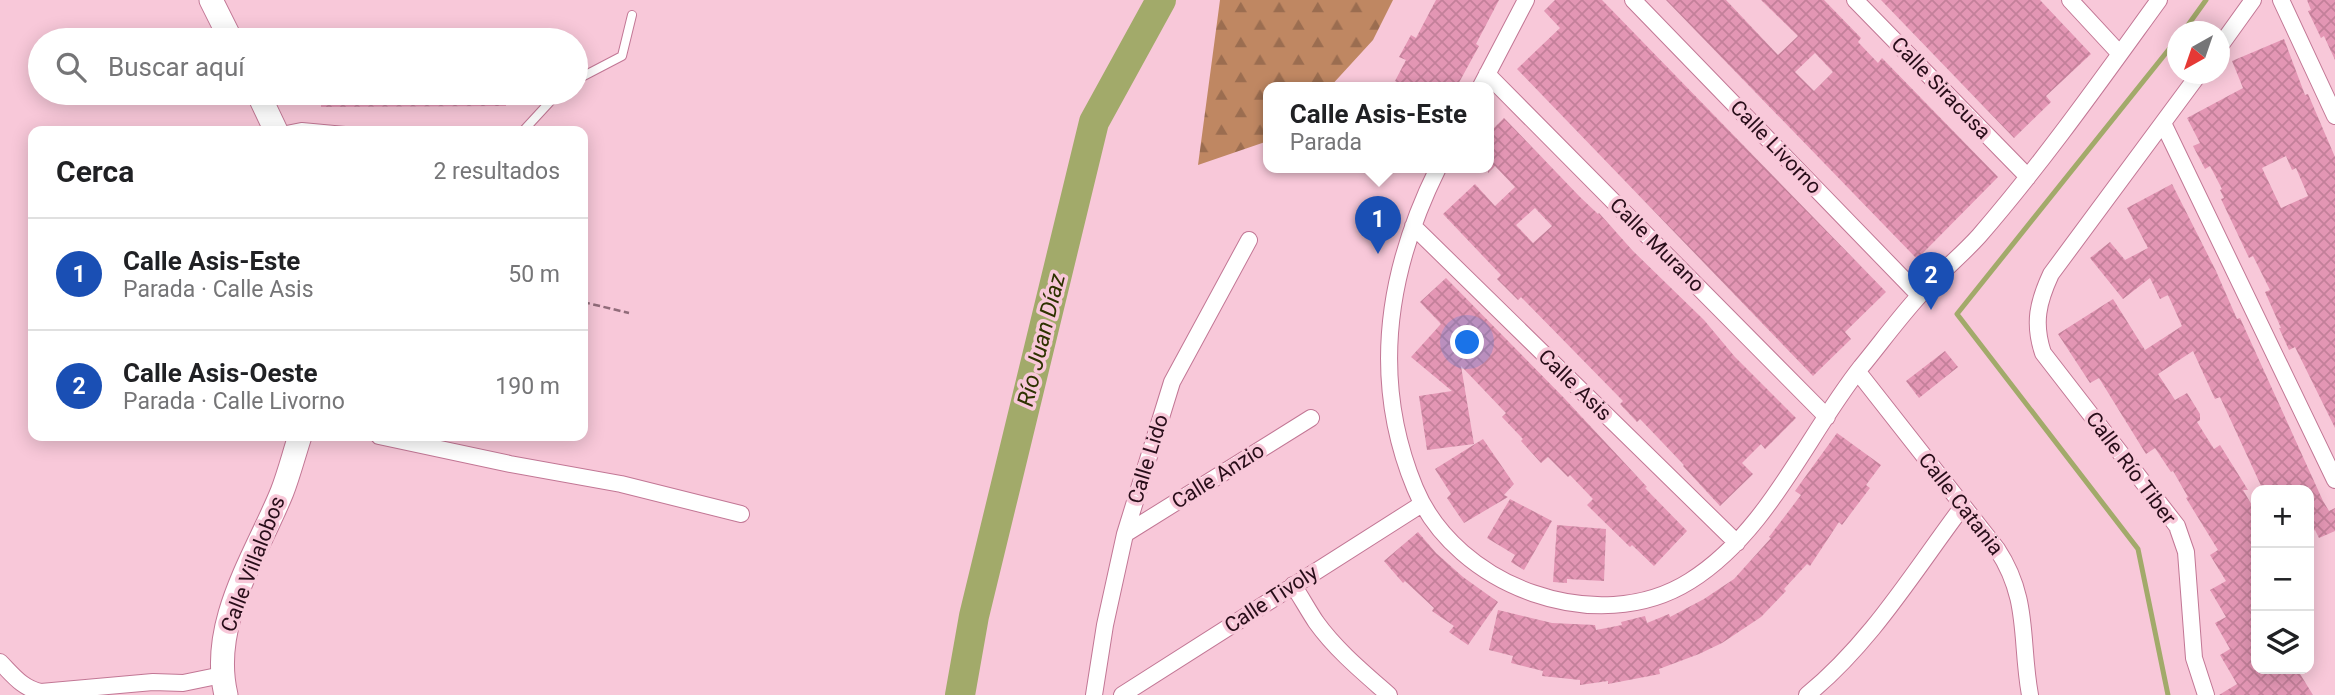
<!DOCTYPE html>
<html lang="es">
<head>
<meta charset="utf-8">
<style>
	:root { --surface:#fff; --page:#f6f6f6; --text:#202124; --muted:#757577; --line:#e0e0e0; --accent:#d93025 }
	body { margin:0; font-family:Roboto,sans-serif; background:var(--page); color:var(--text) }
	.controls { position:absolute; right:21px; bottom:21px; display:grid; overflow:hidden; border-radius:14px; box-shadow:0 4px 18px #0003 }
	.controls button { width:63px; height:63px; display:grid; place-items:center; padding:0; border:0; border-bottom:2px solid var(--line); background:var(--surface); color:var(--text); font:35px sans-serif }
	.compass { position:absolute; left:2167px; top:21px; width:63px; height:63px; border-radius:50%; background:var(--surface); box-shadow:0 4px 18px #0003; rotate:220deg }
	.you { position:absolute; left:1468px; top:343px; width:24px; height:24px; margin:-18px; border:5px solid #fff; border-radius:50%; background:#1a73e8; box-shadow:0 0 0 10px #1a73e833 }
	.badge { display:grid; place-items:center; width:46px; height:46px; border-radius:50%; background:var(--accent); color:#fff; font-size:23px; font-weight:700 }
	.pin { position:absolute; translate:-50% -58px; filter:drop-shadow(0 2px 4px #0008) }
	.pin::after { content:''; position:absolute; top:37px; width:24px; height:21px; background:inherit; clip-path:polygon(0 0,100% 0,50% 100%) }
	.popup { position:absolute; left:1263px; top:82px; width:231px; height:91px; box-sizing:border-box; display:grid; place-content:center; border-radius:14px; background:var(--surface); filter:drop-shadow(0 2px 5px #0005); font-size:23px; white-space:nowrap; color:var(--muted) }
	.popup b { font-size:26px; color:var(--text) }
	.popup::after { content:''; position:absolute; left:50%; top:100%; margin-left:-14px; border:14px solid transparent; border-top-color:var(--surface) }
	.list { margin:0; padding:0; list-style:none }
	h2 { display:flex; justify-content:space-between; align-items:center; height:91px; margin:0; padding:0 28px; font-size:30px }
	h2 small { font-size:23px; font-weight:400; color:var(--muted) }
	.list li { display:grid; grid-template-columns:46px 1fr auto; gap:21px; align-items:center; box-sizing:border-box; height:112px; padding:0 28px; border-top:2px solid var(--line) }
	.list b { display:block; font-size:26px; white-space:nowrap }
	.list p { margin:0; font-size:23px; white-space:nowrap; color:var(--muted) }
	.list em { font-size:23px; font-style:normal; color:var(--muted) }
	.icon { flex:none; width:38px; height:38px; fill:none; stroke:currentColor; stroke-width:2; stroke-linecap:round; stroke-linejoin:round }
	.map { position:relative; flex:none; width:2335px; height:695px; overflow:hidden }
	.search { position:absolute; background:var(--surface); box-shadow:0 4px 18px #0003; left:28px; top:28px; width:560px; height:77px; display:flex; align-items:center; gap:18px; box-sizing:border-box; padding:0 24px; border-radius:38px; color:var(--muted); font-size:26px }
	.panel { position:absolute; background:var(--surface); box-shadow:0 4px 18px #0003; left:28px; top:126px; width:560px; height:315px; border-radius:14px }
	.map>svg:first-child { display:block }
	.forest { fill:url(#forest-firs) }
	.lines { fill:none; stroke-linecap:round; stroke-linejoin:round }
	.stream { stroke:#a2aa6a; stroke-width:5 }
	.river { stroke:#a2aa6a; stroke-width:30 }
	.building { fill:url(#building-cross-hatch); fill-rule:evenodd }
	.service-casing { stroke:#c27795; stroke-width:10 }
	.minor-casing { stroke:#c27795; stroke-width:18 }
	.secondary-casing { stroke:#c27795; stroke-width:25 }
	.path { stroke:#916c7a; stroke-width:2.5; stroke-dasharray:7 3.5; stroke-linecap:butt }
	.service { stroke:#fff; stroke-width:8 }
	.minor { stroke:#fff; stroke-width:16 }
	.secondary { stroke:#fff; stroke-width:23 }
	.labels { text-anchor:middle; stroke-width:7; stroke-linejoin:round; paint-order:stroke }
	.street-label { font-size:21px; fill:#280d19; stroke:#f8c8d9 }
	.water-label { font-size:23px; font-style:italic; fill:#2e3200; stroke:#f8c8d9 }
</style>
</head>
<body>
<div class="map">
<svg width="2335" height="695" viewBox="0 0 2335 695">
	<defs>
		<pattern id="forest-firs" width="22" height="20" patternUnits="userSpaceOnUse" patternTransform="scale(1.75)"><rect width="22" height="20" fill="#bf8762"/><path d="M5 1l3.5 6h-7zM16 11l3.5 6h-7z" fill="#9b6d50"/></pattern>
		<pattern id="building-cross-hatch" width="8" height="8" patternUnits="userSpaceOnUse" patternTransform="scale(1.75)"><rect width="8" height="8" fill="#e396b4"/><path d="M0 0l8 8M0 8l8-8" fill="none" stroke="#c3809a"/></pattern>
	</defs>
	<rect width="100%" height="100%" fill="#f8c8d9"/>
	<!-- forest -->
	<path class="forest" d="M1220 0H1393L1373 40 1329 88H1268V141L1198 165Z"/>
	<g class="lines">
		<!-- stream -->
		<path class="stream" d="M2183 32 2206 0
			M2168 695 2138 549 1957 314 2178 38"/>
		<!-- river -->
		<path class="river" d="M960 695 974 616 1094 122 1161 0"/>
	</g>
	<!-- building -->
	<path class="building" d="M1436 0H1499L1476 44 1479 46 1456 88H1407L1395 81 1406 60 1399 57 1411 35 1416 38Z
		M1555 0H1602L1886 292 1845 332 1851 339 1813 376 1517 69 1560 28 1544 11Z
		M1666 0H1726L1778 55 1798 36 1761 0H1824L1861 38 1858 42 1878 63 1882 58 1998 177 1917 259ZM1815 53 1833 72 1814 91 1795 72Z
		M1881 0H2040L2091 54 2046 96 2051 102 2014 138Z
		M2307 0H2335V60L2324 36 2321 38 2308 11 2311 10Z
		M2284 39 2305 95 2308 94 2335 157V428L2295 347 2289 350 2279 328H2281L2265 292 2270 290 2253 256 2249 258 2221 199 2224 198 2220 190 2222 189 2210 166 2205 169 2193 146 2200 143 2187 118 2243 88 2232 61ZM2286 156 2292 170 2296 168 2308 196 2281 208 2262 168Z
		M321 93H506V106L321 107Z
		M1504 118 1580 197 1598 214 1599 213 1633 251 1704 320 1735 357 1796 418 1765 449 1761 444 1742 463 1753 474 1720 506 1683 466 1684 465 1640 419 1637 422 1620 404 1623 401 1521 297 1518 300 1497 279 1501 275 1443 214 1475 184 1495 206 1515 187 1495 166 1488 173V134ZM1535 208 1552 226 1533 243 1516 225Z
		M2172 184 2216 271 2237 319 2240 318 2323 501 2329 511 2335 508V531L2319 538 2315 530 2309 534V490H2263L2220 397 2215 399 2193 351 2158 374 2175 400 2187 393 2200 414V420L2197 422 2214 449 2220 445 2248 490H2243L2256 512V560L2251 563 2256 571V669H2297L2313 695H2219L2237 684 2220 655 2230 649 2215 623 2226 617 2210 590 2226 581 2210 555 2218 550 2186 498 2188 497 2173 471 2171 472 2155 448 2146 454 2099 378 2090 383 2058 334 2113 299 2145 350 2182 326 2168 295 2160 299 2150 278 2123 299 2090 258 2110 242 2125 260 2148 248 2127 208Z
		M1446 278 1565 399 1647 487 1645 488 1687 531 1654 566 1632 545 1630 547 1587 505 1593 499 1570 475 1568 477 1548 457 1541 463 1521 441 1523 439 1502 417 1506 413 1461 366 1474 444 1427 450 1419 396 1452 391 1411 357 1441 324 1420 302Z
		M1945 351 1958 367 1919 398 1906 381Z
		M1837 433 1881 465 1866 485 1870 488 1842 525 1839 522 1810 566 1807 564 1784 589 1786 591 1761 617 1722 643 1699 654 1659 669 1660 674 1608 684V681L1580 685V680L1542 676 1543 671 1511 663 1513 656 1489 650 1498 610 1552 623 1595 625 1596 630 1622 625 1621 622 1645 616 1647 623 1669 614 1670 617 1704 599 1734 579 1771 538 1769 537 1801 495 1795 491Z
		M1483 439 1514 484 1504 495 1508 497 1464 523 1447 498 1451 494 1435 469Z
		M1510 499 1552 521 1524 570 1511 562 1515 555 1487 538Z
		M1557 525 1606 529 1604 581 1567 579V583L1553 582Z
		M1418 532 1436 553 1463 577 1498 602 1468 645 1449 632 1454 626 1432 611 1434 608 1405 581 1403 583 1384 561Z"/>
	<g class="lines">
		<defs>
			<path id="service" d="M576 80 622 56 632 15
				M282 131 302 127 345 131
				M523 131 558 93"/>
			<path id="minor" d="M1633 0 1919 295
				M1855 0 2028 177
				M2070 0 2120 54
				M2281 0 2335 116
				M2220 46 2253 0
				M1487 74 1827 417
				M2199 74 2051 274C2038 302 2033 323 2043 353L2177 526 2186 552 2194 658 2206 695
				M1480 88 1526 0
				M2163 123 2335 480
				M1438 168C1387 271 1370 379 1415 488 1456 587 1598 639 1690 581 1768 532 1805 438 1861 367 1880 344 1898 319 1919 296 1937 275 1960 257 1979 236 2044 161 2101 80 2159 0
				M1413 226 1737 543
				M1858 372 1997 549C2030 599 2020 640 2030 695
				M379 436 510 464 621 484 741 514
				M1125 534 1311 418
				M1293 585C1301 597 1308 610 1316 622 1336 650 1364 673 1389 695
				M0 662C13 675 22 688 41 692L153 682 183 683 222 675
				M1094 695 1105 625 1125 534 1172 382 1249 240
				M1122 695 1422 504
				M1807 695C1871 643 1914 571 1963 506"/>
			<path id="secondary" d="M211 0 231 40
				M258 93 276 131
				M226 695C209 623 256 556 282 492 289 474 294 454 300 436"/>
		</defs>
		<!-- service casing -->
		<use href="#service" class="service-casing"/>
		<!-- minor casing -->
		<use href="#minor" class="minor-casing"/>
		<!-- secondary casing -->
		<use href="#secondary" class="secondary-casing"/>
		<!-- path -->
		<path class="path" d="M583 302 629 313"/>
		<!-- service -->
		<use href="#service" class="service"/>
		<!-- minor -->
		<use href="#minor" class="minor"/>
		<!-- secondary -->
		<use href="#secondary" class="secondary"/>
	</g>
	<g class="labels">
		<!-- street labels -->
		<g class="street-label">
			<text transform="translate(1941 88) rotate(46)" y="7">Calle Siracusa</text>
			<text transform="translate(1776 147) rotate(46)" y="7">Calle Livorno</text>
			<text transform="translate(1657 245) rotate(45)" y="7">Calle Murano</text>
			<text transform="translate(1575 385) rotate(44)" y="7">Calle Asis</text>
			<text transform="translate(1148 459) rotate(-73)" y="7">Calle Lido</text>
			<text transform="translate(2131 468) rotate(53)" y="7">Calle Río Tiber</text>
			<text transform="translate(1218 476) rotate(-32)" y="7">Calle Anzio</text>
			<text transform="translate(1961 504) rotate(52)" y="7">Calle Catania</text>
			<text transform="translate(253 564) rotate(-69)" y="7">Calle Villalobos</text>
			<text transform="translate(1271 599) rotate(-33)" y="7">Calle Tivoly</text>
		</g>
		<!-- water labels -->
		<g class="water-label">
			<text transform="translate(1041 340) rotate(-76)" y="8">Río Juan Díaz</text>
		</g>
	</g>
</svg>
<div class="controls">
<button>+</button>
<button>−</button>
<button><svg class="icon" aria-label="layers" viewBox="0 0 24 24"><path d="M12 4l9 5-9 5-9-5zM3 14l9 5 9-5"/></svg></button>
</div>
<svg class="compass" viewBox="-18 -18 36 36"><path d="M0-13l5 13h-10z" fill="#e53935"/><path d="M0 13l5-13h-10z" fill="#757577"/></svg>
<div class="you"></div>
<div class="pin badge" style="left:1378px;top:254px;background:#1a4fb4">1</div>
<div class="popup"><b>Calle Asis-Este</b>Parada</div>
<div class="pin badge" style="left:1931px;top:310px;background:#1a4fb4">2</div>
<div class="search"><svg class="icon" aria-label="search" viewBox="0 0 24 24"><circle cx="10" cy="10" r="6"/><path d="M15 15l6 6"/></svg>Buscar aquí</div>
<section class="panel">
<h2>Cerca<small>2 resultados</small></h2>
<ul class="list">
<li><span class="badge" style="background:#1a4fb4">1</span><div><b>Calle Asis-Este</b><p>Parada · Calle Asis</p></div><em>50 m</em></li>
<li><span class="badge" style="background:#1a4fb4">2</span><div><b>Calle Asis-Oeste</b><p>Parada · Calle Livorno</p></div><em>190 m</em></li>
</ul>
</section>
</div>
</body>
</html>
